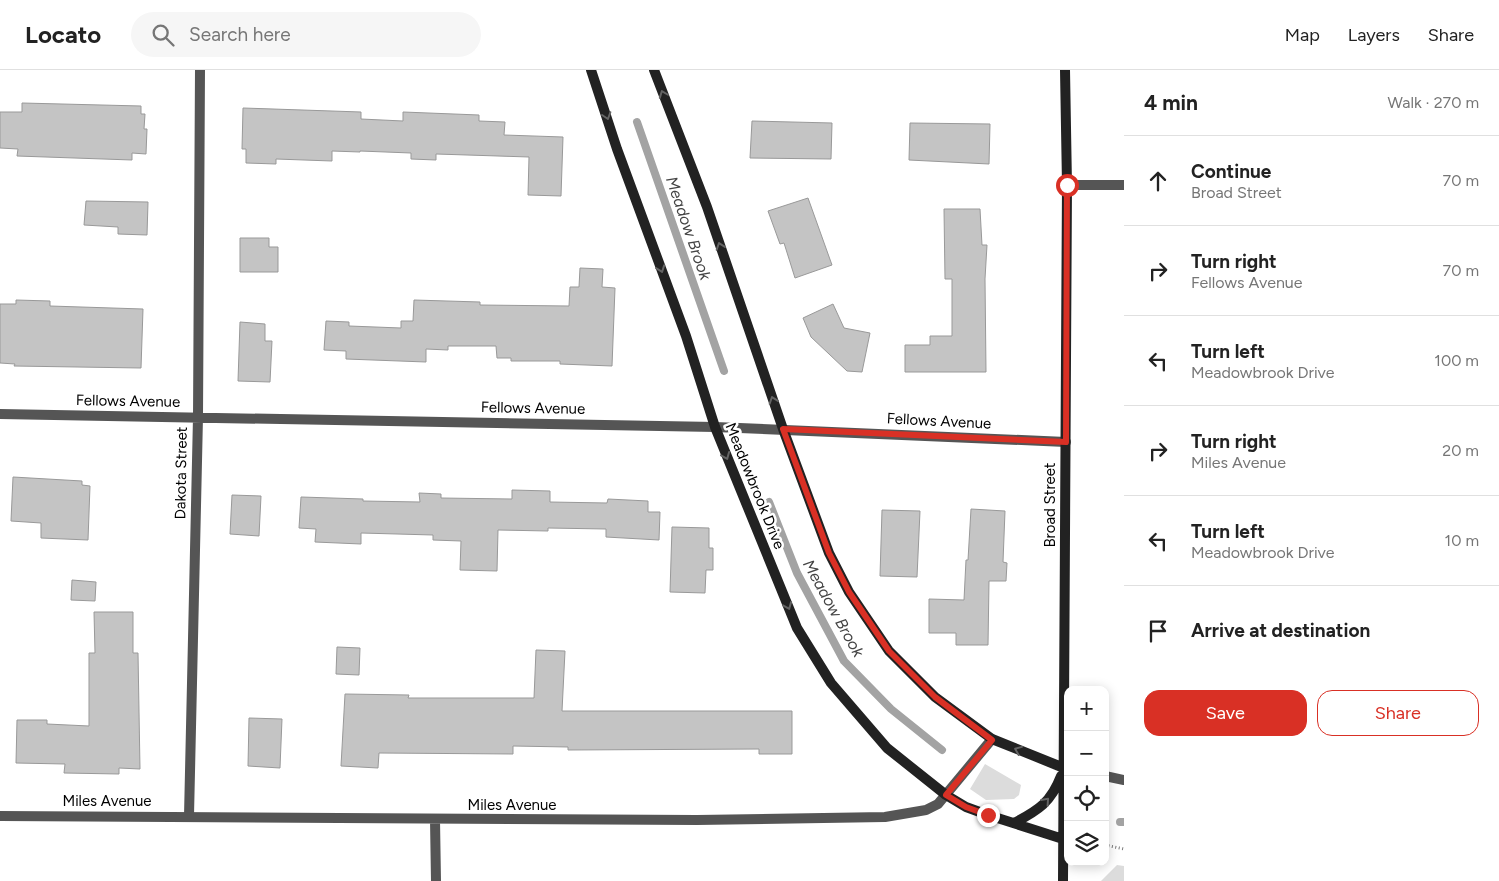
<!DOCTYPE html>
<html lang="en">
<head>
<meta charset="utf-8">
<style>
	:root { --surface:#fff; --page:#f6f6f6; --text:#222; --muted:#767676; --line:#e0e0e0; --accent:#d93025 }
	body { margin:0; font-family:Figtree,sans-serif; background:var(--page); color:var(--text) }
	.controls { position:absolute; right:15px; bottom:15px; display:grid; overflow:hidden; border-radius:10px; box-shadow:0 2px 12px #0003 }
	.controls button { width:45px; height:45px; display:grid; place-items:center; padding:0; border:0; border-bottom:1px solid var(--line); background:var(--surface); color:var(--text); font:25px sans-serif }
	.stop { position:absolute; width:15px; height:15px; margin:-11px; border:4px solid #d93025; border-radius:50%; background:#fff }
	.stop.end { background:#d93025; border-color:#fff; box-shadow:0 1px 5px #0008 }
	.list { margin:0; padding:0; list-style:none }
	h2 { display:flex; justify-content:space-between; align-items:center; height:65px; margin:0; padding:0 20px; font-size:21px }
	h2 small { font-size:16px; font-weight:400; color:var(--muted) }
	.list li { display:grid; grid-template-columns:32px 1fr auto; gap:15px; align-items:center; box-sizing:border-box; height:90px; padding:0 20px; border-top:1px solid var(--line) }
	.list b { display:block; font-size:19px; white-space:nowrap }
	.list p { margin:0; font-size:16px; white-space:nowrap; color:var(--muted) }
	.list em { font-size:16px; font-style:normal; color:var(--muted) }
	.actions { display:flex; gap:10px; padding:15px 20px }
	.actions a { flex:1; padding:11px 0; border:1px solid var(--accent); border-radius:15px; text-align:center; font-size:18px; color:var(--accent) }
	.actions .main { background:var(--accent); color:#fff }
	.icon { flex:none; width:28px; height:28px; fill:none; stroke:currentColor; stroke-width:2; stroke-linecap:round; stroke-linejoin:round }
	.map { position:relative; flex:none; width:1124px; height:811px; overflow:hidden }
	header { display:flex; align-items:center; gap:30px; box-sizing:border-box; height:70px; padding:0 25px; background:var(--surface); border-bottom:1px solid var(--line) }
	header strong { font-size:24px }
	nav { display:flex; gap:28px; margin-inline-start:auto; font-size:18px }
	.search { width:350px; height:45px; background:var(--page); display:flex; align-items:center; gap:12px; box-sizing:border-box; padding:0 18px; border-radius:28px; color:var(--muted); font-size:19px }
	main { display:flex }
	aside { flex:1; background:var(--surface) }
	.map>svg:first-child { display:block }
	.green { fill:#dcdcdc }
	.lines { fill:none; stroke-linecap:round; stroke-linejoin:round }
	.stream { stroke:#a3a3a3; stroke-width:8 }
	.building { fill:#c4c4c4; stroke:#999 }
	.path { stroke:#777; stroke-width:3; stroke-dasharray:1 2.5; stroke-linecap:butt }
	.street { stroke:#555; stroke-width:10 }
	.secondary { stroke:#222; stroke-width:10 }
	.oneway { stroke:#646464 }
	.route { stroke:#d93025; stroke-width:6 }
	.labels { text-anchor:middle; stroke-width:5; stroke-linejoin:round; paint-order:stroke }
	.street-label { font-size:15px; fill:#000; stroke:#fff }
	.water-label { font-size:16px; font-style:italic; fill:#444; stroke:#fff }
</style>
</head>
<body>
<header>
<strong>Locato</strong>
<div class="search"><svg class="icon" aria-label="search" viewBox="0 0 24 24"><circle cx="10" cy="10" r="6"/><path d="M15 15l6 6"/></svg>Search here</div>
<nav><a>Map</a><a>Layers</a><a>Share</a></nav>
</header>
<main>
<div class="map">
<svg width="1124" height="811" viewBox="0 0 1124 811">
	<rect width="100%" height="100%" fill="#fff"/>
	<!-- green -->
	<path class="green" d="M985 694 1021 715 1019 725 1014 729 986 730 970 719Z
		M1117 795 1124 796V811H1101Z"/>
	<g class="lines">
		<!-- stream -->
		<path class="stream" d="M637 52 724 301
			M769 432 797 503 844 591 891 639 942 680
			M1120 752H1124"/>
	</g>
	<!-- building -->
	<path class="building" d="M22 33 141 36V44H145L144 59H147L146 84 132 83V90L17 86 18 79 0 78V42H22Z
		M243 38 361 42V49L403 51V42L479 45V51L505 52 504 65 563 67 561 126 528 125 529 87 436 84V90L411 89V83L360 81V82L332 81V91L276 89V94L246 93V79H242Z
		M752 51 832 53 831 89 750 88Z
		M910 53 990 54 989 94 909 90Z
		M808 128 832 195 795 208 784 173 780 174 768 141Z
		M86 131 148 132 147 165 118 164V157L84 155Z
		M944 139H980L982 175H987L985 209 986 302H905V275H930V266H952V209H945Z
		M240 168H269V177H278V202H240Z
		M580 198 603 199 602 217 615 218 612 296 560 294V291H511V288H497L496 276H448V280L426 279V292L346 289V281L324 280 326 251 349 252V256L401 258V251H413L414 230 480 232V235L569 236 570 217H579Z
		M16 230 50 231V236L143 239 141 298 14 296 15 294 0 293V234H16Z
		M833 234 844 258 870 263 862 302 847 301 811 267 803 248Z
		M240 252 265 254V271H272L270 312 238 311Z
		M13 407 82 411V415L90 416 88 470 41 468V453L11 451Z
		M512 420 550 421V432L607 433 608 429 648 431V442H660L659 470 606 467V459L548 458V461L498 460 497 501 460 500 461 471 433 470V465L361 463V474L315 472 316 459 299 458 301 427 363 429V431L420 432 419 423 441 424V428L512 429Z
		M232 425 261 426 259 466 230 464Z
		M971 439 1005 441 1003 492 1007 493 1006 511H989L988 575H956V563H929V529L964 530 966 490H968Z
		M882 440 920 441 917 507 880 506Z
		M672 457 709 458V478H713V500H706L705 523 670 522Z
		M72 510 96 512 95 531 71 530Z
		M94 542H133V583H138L140 699 119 698V704L64 703 65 694 16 693 17 650H47V654L89 656V583H95Z
		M337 577 360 578 359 605 336 604Z
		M536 580 565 581 562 641H792V684H759V679L568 680V677L513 676V684L379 683 378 698 341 696 345 624 409 625 408 628H534Z
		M249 648 282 649 280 698 248 696Z"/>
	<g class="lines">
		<!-- path -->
		<path class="path" d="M1105 775 1124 779"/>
		<!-- street -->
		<path class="street" d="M1067 115H1124
			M0 344 715 357 1066 372
			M1105 706 1124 710
			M0 746 697 750 885 747 926 740 938 734 992 669
			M189 746 198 347 200 0
			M435 750 436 811"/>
		<!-- secondary -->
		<path class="secondary" d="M591 0 617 79 686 266 715 357 797 558 831 613 887 678 946 725 966 737 988 745 1063 769
			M654 0 707 137 783 359 829 483 849 522 889 581 935 627 992 669 1064 698
			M1014 753C1039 740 1051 732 1061 706
			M1063 811 1067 115 1065 0"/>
	</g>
	<!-- one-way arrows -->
	<defs><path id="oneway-chevron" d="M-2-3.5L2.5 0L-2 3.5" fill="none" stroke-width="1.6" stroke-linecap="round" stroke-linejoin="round" transform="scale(1.25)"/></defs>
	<g class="oneway">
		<use href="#oneway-chevron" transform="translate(663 24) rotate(-111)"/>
		<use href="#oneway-chevron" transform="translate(607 46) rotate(72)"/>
		<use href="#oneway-chevron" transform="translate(720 176) rotate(-109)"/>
		<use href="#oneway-chevron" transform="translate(661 199) rotate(70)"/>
		<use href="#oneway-chevron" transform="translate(773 330) rotate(-109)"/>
		<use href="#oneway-chevron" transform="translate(726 386) rotate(68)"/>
		<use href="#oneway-chevron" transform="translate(788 536) rotate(68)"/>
		<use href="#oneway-chevron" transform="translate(1018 680) rotate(-158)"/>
		<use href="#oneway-chevron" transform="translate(1046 731) rotate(-48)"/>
	</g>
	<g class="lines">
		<!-- route -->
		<path class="route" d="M988 745 966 737 946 725 992 670 935 627 889 581 849 522 829 483 783 359 1066 372 1067 115"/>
	</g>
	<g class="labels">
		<!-- street labels -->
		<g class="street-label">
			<text transform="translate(128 331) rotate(1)" y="5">Fellows Avenue</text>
			<text transform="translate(533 338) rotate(1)" y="5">Fellows Avenue</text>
			<text transform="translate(939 351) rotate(3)" y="5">Fellows Avenue</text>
			<text transform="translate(181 403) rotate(-89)" y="5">Dakota Street</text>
			<text transform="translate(755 416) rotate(68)" y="5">Meadowbrook Drive</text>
			<text transform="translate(1050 435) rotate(-90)" y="5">Broad Street</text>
			<text x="107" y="736">Miles Avenue</text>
			<text x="512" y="740">Miles Avenue</text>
		</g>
		<!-- water labels -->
		<g class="water-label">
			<text transform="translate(689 158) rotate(71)" y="6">Meadow Brook</text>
			<text transform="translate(834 538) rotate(61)" y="6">Meadow Brook</text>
		</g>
	</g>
</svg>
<div class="controls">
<button>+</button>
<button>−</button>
<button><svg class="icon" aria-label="locate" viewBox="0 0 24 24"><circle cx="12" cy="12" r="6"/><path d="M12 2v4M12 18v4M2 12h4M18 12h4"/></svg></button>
<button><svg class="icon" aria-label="layers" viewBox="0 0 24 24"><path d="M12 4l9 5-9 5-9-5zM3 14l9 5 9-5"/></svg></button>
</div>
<div class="stop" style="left:1067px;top:115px"></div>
<div class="stop end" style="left:988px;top:745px"></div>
</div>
<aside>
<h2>4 min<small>Walk · 270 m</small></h2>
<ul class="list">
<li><svg class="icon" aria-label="ahead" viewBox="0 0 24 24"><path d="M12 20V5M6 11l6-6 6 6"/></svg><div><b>Continue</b><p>Broad Street</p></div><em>70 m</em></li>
<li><svg class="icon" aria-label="right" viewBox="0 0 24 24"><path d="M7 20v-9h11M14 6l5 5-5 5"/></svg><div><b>Turn right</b><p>Fellows Avenue</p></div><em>70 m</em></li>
<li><svg class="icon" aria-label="left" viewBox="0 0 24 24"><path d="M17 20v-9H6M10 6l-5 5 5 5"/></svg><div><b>Turn left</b><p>Meadowbrook Drive</p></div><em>100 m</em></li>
<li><svg class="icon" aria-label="right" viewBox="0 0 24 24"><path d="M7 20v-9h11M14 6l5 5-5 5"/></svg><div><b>Turn right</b><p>Miles Avenue</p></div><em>20 m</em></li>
<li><svg class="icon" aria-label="left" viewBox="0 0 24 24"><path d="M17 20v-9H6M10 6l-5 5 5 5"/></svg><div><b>Turn left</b><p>Meadowbrook Drive</p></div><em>10 m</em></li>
<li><svg class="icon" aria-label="arrive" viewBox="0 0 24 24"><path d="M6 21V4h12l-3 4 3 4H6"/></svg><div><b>Arrive at destination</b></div></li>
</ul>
<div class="actions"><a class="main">Save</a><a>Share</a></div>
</aside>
</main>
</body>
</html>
